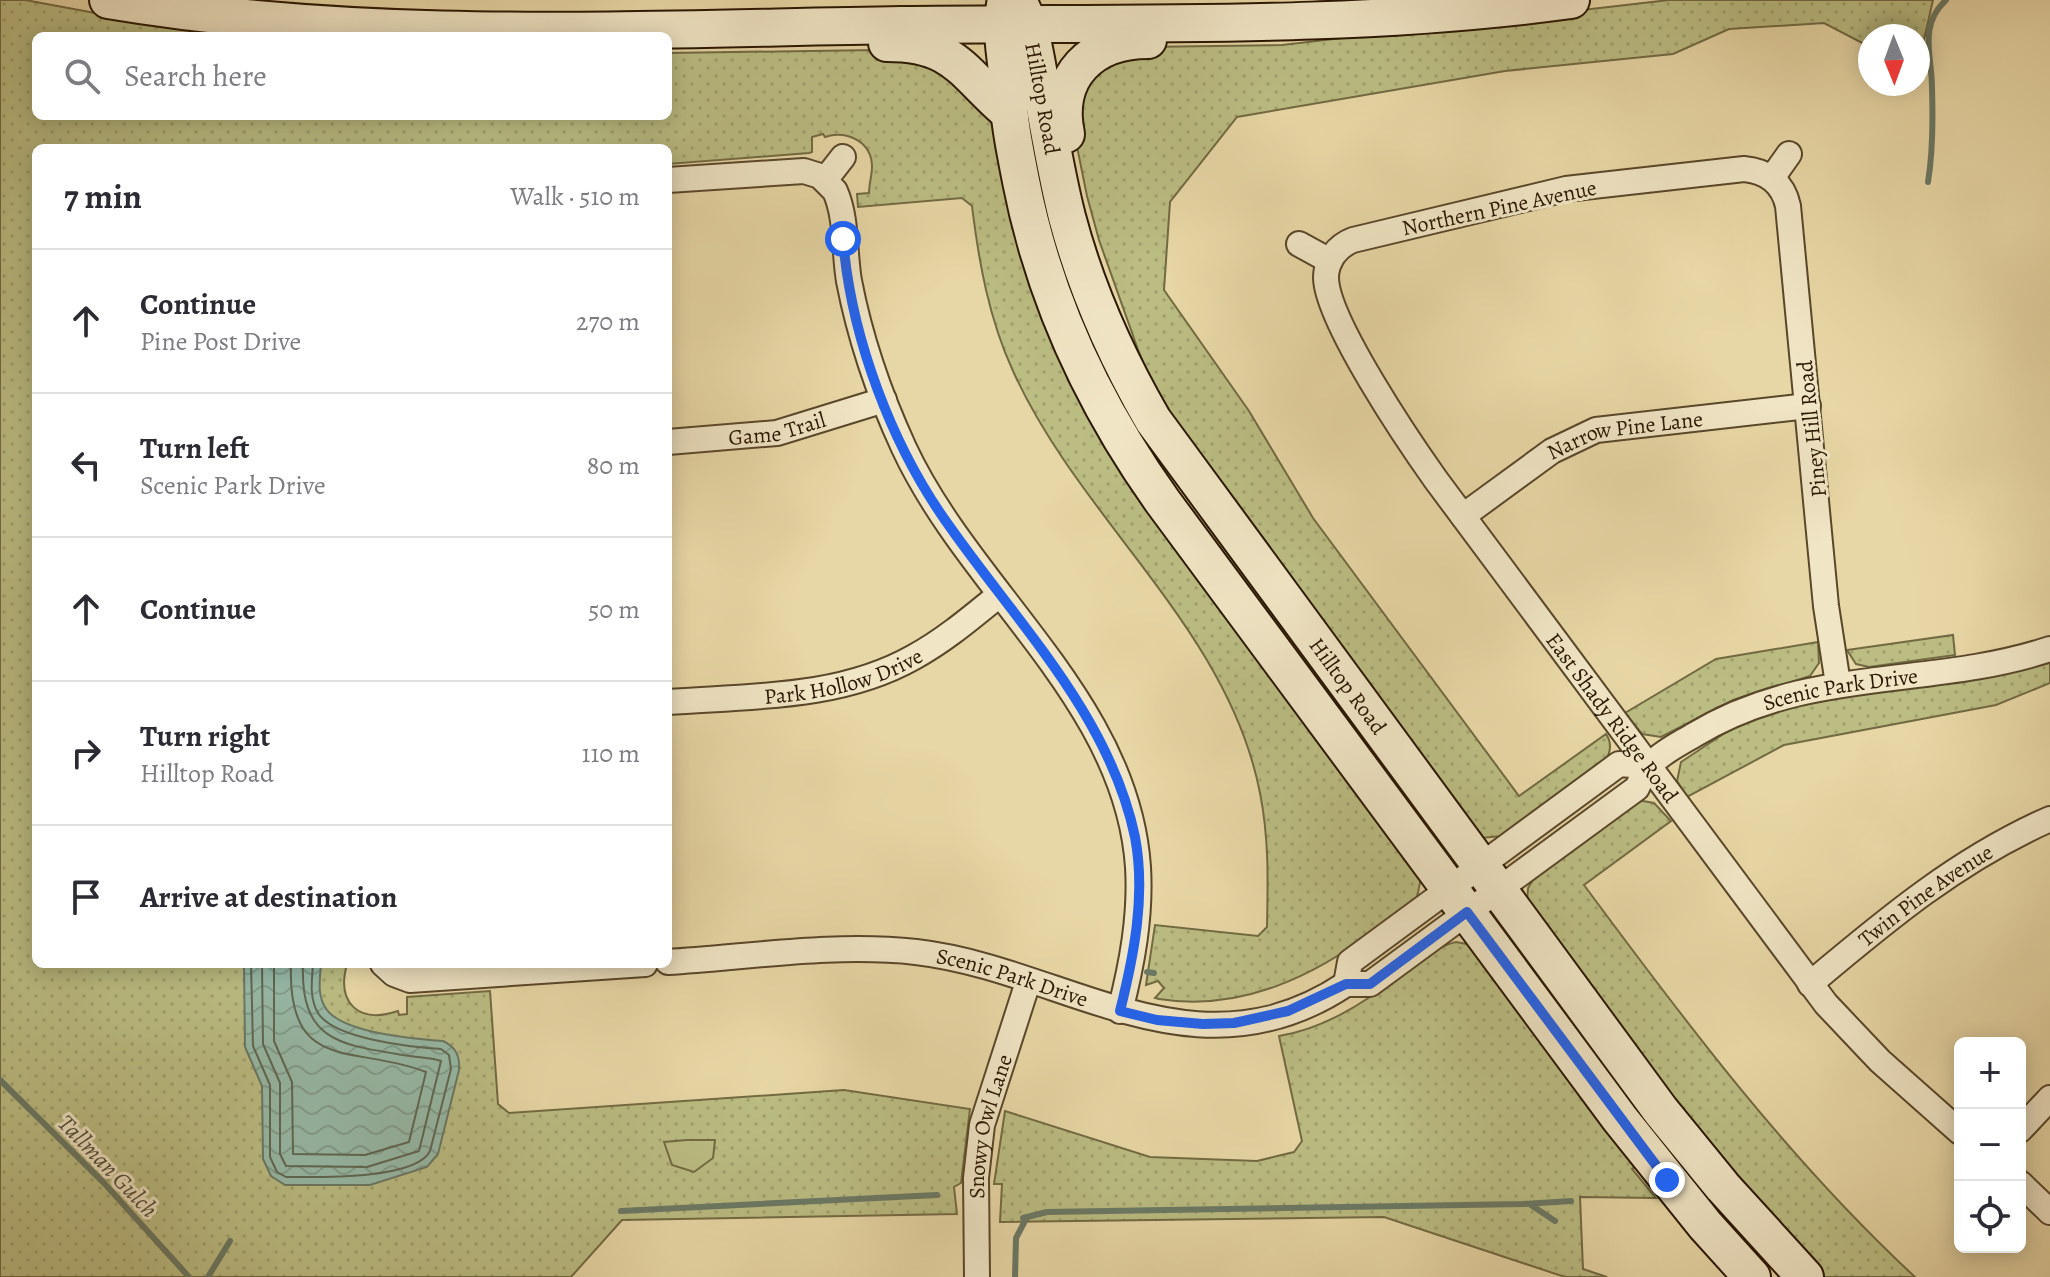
<!DOCTYPE html>
<html lang="en">
<head>
<meta charset="utf-8">
<style>
	:root { --surface:#fff; --page:#f7f7f7; --text:#2b2b33; --muted:#7c7c81; --line:#e1e1e2 }
	body { margin:0; font-family:Alegreya,serif; background:var(--page); color:var(--text) }
	.controls { position:absolute; right:24px; bottom:24px; display:grid; overflow:hidden; border-radius:12px; box-shadow:0 4px 20px #0003 }
	.controls button { width:72px; height:72px; display:grid; place-items:center; padding:0; border:0; border-bottom:2px solid var(--line); background:var(--surface); color:var(--text); font:40px sans-serif }
	.compass { position:absolute; left:1858px; top:24px; width:72px; height:72px; border-radius:50%; background:var(--surface); box-shadow:0 4px 20px #0003; rotate:179deg }
	.stop { position:absolute; width:24px; height:24px; margin:-18px; border:6px solid #2563eb; border-radius:50%; background:#fff }
	.stop.end { background:#2563eb; border-color:#fff; box-shadow:0 2px 8px #0008 }
	.list { margin:0; padding:0; list-style:none }
	h2 { display:flex; justify-content:space-between; align-items:center; height:104px; margin:0; padding:0 32px; font-size:34px }
	h2 small { font-size:26px; font-weight:400; color:var(--muted) }
	.list li { display:grid; grid-template-columns:52px 1fr auto; gap:24px; align-items:center; box-sizing:border-box; height:144px; padding:0 32px; border-top:2px solid var(--line) }
	.list b { display:block; font-size:30px; white-space:nowrap }
	.list p { margin:0; font-size:26px; white-space:nowrap; color:var(--muted) }
	.list em { font-size:26px; font-style:normal; color:var(--muted) }
	.icon { flex:none; width:44px; height:44px; fill:none; stroke:currentColor; stroke-width:2; stroke-linecap:round; stroke-linejoin:round }
	.map { position:relative; flex:none; width:2050px; height:1277px; overflow:hidden }
	.search { position:absolute; background:var(--surface); box-shadow:0 4px 20px #0003; left:32px; top:32px; width:640px; height:88px; display:flex; align-items:center; gap:20px; box-sizing:border-box; padding:0 28px; border-radius:12px; color:var(--muted); font-size:30px }
	.panel { position:absolute; background:var(--surface); box-shadow:0 4px 20px #0003; left:32px; top:144px; width:640px; height:824px; border-radius:12px }
	.map>svg:first-child { display:block }
	.grass { fill:url(#grass-dots); stroke:#726a42; stroke-width:2 }
	.green { fill:#bbbd83; stroke:#726a42; stroke-width:2 }
	.water { fill:url(#water-waves); stroke:#6b7965; stroke-width:2 }
	.lines { fill:none; stroke-linecap:round; stroke-linejoin:round }
	.shore { stroke:#606854; stroke-width:2 }
	.stream { stroke:#6b7965; stroke-width:6 }
	.minor-casing { stroke:#59472a; stroke-width:28 }
	.secondary-casing { stroke:#291701; stroke-width:40 }
	.minor { stroke:#f0e5c5; stroke-width:24 }
	.secondary { stroke:#f0e5c5; stroke-width:36 }
	.route { stroke:#2563eb; stroke-width:10 }
	.labels { text-anchor:middle; stroke-width:6; stroke-linejoin:round; paint-order:stroke }
	.street-label { font-size:22px; fill:#291701; stroke:#f0e5c5 }
	.water-label { font-size:24px; font-style:italic; fill:#50503b; stroke:#f0e5c5 }
</style>
</head>
<body>
<div class="map">
<svg width="2050" height="1277" viewBox="0 0 2050 1277">
	<defs>
		<pattern id="grass-dots" width="8" height="8" patternUnits="userSpaceOnUse" patternTransform="scale(2)"><rect width="8" height="8" fill="#bbbd83"/><path d="M2 2h.1M6 6h.1" fill="none" stroke="#a1a26f" stroke-width="1.8" stroke-linecap="round"/></pattern>
		<pattern id="water-waves" width="16" height="10" patternUnits="userSpaceOnUse" patternTransform="scale(2)"><rect width="16" height="10" fill="#97baa8"/><path d="M0 5q4-4 8 0t8 0" fill="none" stroke="#829f8f"/></pattern>
	</defs>
	<rect width="100%" height="100%" fill="#e8d7a6"/>
	<filter id="stains"><feTurbulence type="fractalNoise" baseFrequency=".0025" numOctaves="4"/><feColorMatrix values="0 0 0 0 .2 0 0 0 0 .09 0 0 0 0 .02 0 0 0 .5 -.17"/></filter>
	<radialGradient id="worn" r=".72"><stop offset=".6" stop-color="#630" stop-opacity="0"/><stop offset="1" stop-color="#630" stop-opacity=".3"/></radialGradient>
	<!-- grass -->
	<path class="grass" d="M0 0H25L106 15 293 36H36V116H668V53L875 50 946 66 994 124 1038 298 1421 878 1417 897C1408 910 1391 919 1378 928 1315 976 1241 1012 1159 999L1155 998 1164 988 1158 981 1146 985 1155 925 1258 936 1267 927C1268 881 1269 838 1260 793 1228 628 1080 520 1013 371 989 319 979 263 972 206L962 198 858 207 857 194 869 193C869 184 872 175 872 167 872 141 846 130 825 137L823 134 812 137V152L809 153 668 164V148H36V964H347C336 1004 359 1024 398 1011L399 1015 407 1014V997L490 991 498 1104 509 1113 844 1090 970 1109 961 1183 954 1187 957 1214 622 1220 571 1277H0Z
		M1669 0H1933L1918 66V36H1870V47L1824 23 1729 29 1673 54 1505 71 1237 117 1170 202 1164 290 1249 411 1313 518 1519 796 1606 734C1612 743 1611 752 1605 761L1502 836 1481 838 1152 389 1099 240 1087 196 1073 127 1084 76 1141 47 1282 45Z
		M1953 635 1955 655 1869 667 1856 664 1847 650Z
		M1818 642 1819 663 1810 676 1733 700 1661 737 1642 734 1625 713 1716 659Z
		M2050 660V683L1996 705 1784 745 1687 797 1677 781 1681 762 1737 725 1783 707Z
		M1643 801 1654 803 1671 821 1584 885C1686 1023 1789 1160 1915 1277H1824L1745 1193 1527 902 1528 888 1536 875 1636 802Z
		M1456 942 1472 945 1638 1164 1632 1169 1656 1198 1580 1197 1583 1269 1607 1277H1565L1384 1217 1000 1222 1002 1184H994L1005 1111 1150 1157 1257 1161 1294 1152 1302 1141 1279 1036C1323 1029 1362 1004 1397 978 1415 965 1433 947 1456 942Z"/>
	<!-- green -->
	<path class="green" d="M687 1140H715L713 1158 694 1172 672 1165 664 1142Z"/>
	<!-- water -->
	<path class="water" d="M244 964H321C320 978 317 994 325 1007 339 1033 415 1039 443 1041 456 1047 460 1056 459 1070L438 1154 427 1167 370 1185H285L271 1176 263 1159 262 1086 245 1047Z"/>
	<g class="lines">
		<!-- shore -->
		<path class="shore" d="M251 964 253 1046 270 1085V1157L277 1172 286 1177C316 1177 416 1180 430 1151L451 1069 449 1055 441 1049C411 1047 334 1039 318 1013 309 998 312 980 313 964
			M262 964 263 1044 280 1083V1154L286 1166 367 1167 419 1151 441 1061C432 1057 420 1058 410 1056 343 1045 300 1044 303 964
			M274 964V1041L292 1082 293 1154 365 1155 409 1142 426 1072C354 1044 287 1075 291 964"/>
		<!-- stream -->
		<path class="stream" d="M1928 182C1933 152 1933 119 1932 88 1932 56 1918 26 1946 0
			M1147 972 1154 973
			M0 1080 104 1183 189 1277
			M1531 1205 1555 1221
			M621 1211 937 1195
			M1023 1218 1047 1212 1523 1204 1571 1201
			M208 1277 230 1241
			M1015 1277 1016 1238 1026 1219"/>
		<defs>
			<g id="minor">
				<path d="M1772 178 1789 154"/>
				<path d="M668 180 804 171 820 176 835 191C847 218 844 252 849 281 860 338 880 396 904 448 971 592 1127 701 1138 867 1141 916 1132 964 1120 1011"/>
				<path d="M825 180 843 157"/>
				<path d="M1299 244 1330 261"/>
				<path id="s1" d="M668 442 777 433 884 400"/>
				<path id="s2" d="M1463 516 1552 451 1596 430 1808 406"/>
				<path id="s3" d="M1838 684 1826 606 1788 206C1783 183 1767 171 1744 169L1566 189 1353 240C1337 246 1326 261 1326 278 1327 321 1409 442 1436 480L1826 1004 1880 1061 1960 1132"/>
				<path id="s4" d="M668 702C751 696 840 699 914 657 945 640 972 617 999 595"/>
				<path id="s5" d="M668 962C749 957 834 943 916 952 1065 969 1195 1085 1346 984"/>
				<path d="M383 964 394 974 410 980 645 964"/>
				<path id="s6" d="M1346 984H1370L1637 788C1649 758 1667 751 1694 735 1810 665 1929 689 2050 649"/>
				<path d="M1346 984 1350 962 1619 764 1646 766"/>
				<path id="s7" d="M1810 984C1886 920 1959 859 2050 819"/>
				<path d="M2020 1130 2050 1098"/>
				<path d="M2020 1183 2050 1212"/>
				<path id="s8" d="M977 1277 976 1178 982 1125 1028 982"/>
			</g>
			<g id="secondary">
				<path d="M108 0C370 44 637 29 901 25 1124 22 1350 30 1571 0"/>
				<path d="M1006 0C998 32 1008 59 1008 91 1009 122 1015 150 1021 181 1044 299 1093 404 1163 502L1620 1119 1705 1225 1752 1277"/>
				<path id="s9" d="M1018 0 1029 24C1043 88 1051 154 1067 217 1086 289 1116 356 1153 420L1661 1111 1723 1187 1805 1277"/>
				<path d="M887 43C955 43 962 72 1007 111"/>
				<path d="M1066 134C1054 76 1092 40 1148 40"/>
			</g>
		</defs>
		<!-- minor casing -->
		<use href="#minor" class="minor-casing"/>
		<!-- secondary casing -->
		<use href="#secondary" class="secondary-casing"/>
		<!-- minor -->
		<use href="#minor" class="minor"/>
		<!-- secondary -->
		<use href="#secondary" class="secondary"/>
	</g>
	<g class="lines">
		<!-- route -->
		<path class="route" d="M843 239C851 338 892 447 950 527 1019 625 1110 717 1135 837 1146 895 1134 955 1120 1011L1157 1020 1203 1024 1234 1023 1288 1011 1346 984H1370L1467 912 1667 1180"/>
	</g>
	<g class="labels">
		<!-- street labels -->
		<g class="street-label">
			<text dy="8" stroke="none"><textPath href="#s9" startOffset="102">Hilltop Road</textPath></text>
			<text transform="translate(1499 207) rotate(-12)" y="8">Northern Pine Avenue</text>
			<text dy="8" stroke="none"><textPath href="#s1" startOffset="110">Game Trail</textPath></text>
			<text transform="translate(1811 429) rotate(-96)" y="8">Piney Hill Road</text>
			<text dy="8" stroke="none"><textPath href="#s2" startOffset="186">Narrow Pine Lane</textPath></text>
			<text dy="8" stroke="none"><textPath href="#s4" startOffset="178">Park Hollow Drive</textPath></text>
			<text dy="8" stroke="none"><textPath href="#s9" startOffset="774">Hilltop Road</textPath></text>
			<text dy="8" stroke="none"><textPath href="#s6" startOffset="590">Scenic Park Drive</textPath></text>
			<text dy="8" stroke="none"><textPath href="#s3" startOffset="1518">East Shady Ridge Road</textPath></text>
			<text dy="8" stroke="none"><textPath href="#s7" startOffset="146">Twin Pine Avenue</textPath></text>
			<text dy="8" stroke="none"><textPath href="#s5" startOffset="348">Scenic Park Drive</textPath></text>
			<text dy="8" stroke="none"><textPath href="#s8" startOffset="152">Snowy Owl Lane</textPath></text>
		</g>
		<!-- water labels -->
		<g class="water-label">
			<text transform="translate(108 1166) rotate(46)" y="8">Tallman Gulch</text>
		</g>
	</g>
	<rect width="100%" height="100%" filter="url(#stains)"/>
	<rect width="100%" height="100%" fill="url(#worn)"/>
</svg>
<div class="controls">
<button>+</button>
<button>−</button>
<button><svg class="icon" aria-label="locate" viewBox="0 0 24 24"><circle cx="12" cy="12" r="6"/><path d="M12 2v4M12 18v4M2 12h4M18 12h4"/></svg></button>
</div>
<svg class="compass" viewBox="-18 -18 36 36"><path d="M0-13l5 13h-10z" fill="#e53935"/><path d="M0 13l5-13h-10z" fill="#7c7c81"/></svg>
<div class="stop" style="left:843px;top:239px"></div>
<div class="stop end" style="left:1667px;top:1180px"></div>
<div class="search"><svg class="icon" aria-label="search" viewBox="0 0 24 24"><circle cx="10" cy="10" r="6"/><path d="M15 15l6 6"/></svg>Search here</div>
<section class="panel">
<h2>7 min<small>Walk · 510 m</small></h2>
<ul class="list">
<li><svg class="icon" aria-label="ahead" viewBox="0 0 24 24"><path d="M12 20V5M6 11l6-6 6 6"/></svg><div><b>Continue</b><p>Pine Post Drive</p></div><em>270 m</em></li>
<li><svg class="icon" aria-label="left" viewBox="0 0 24 24"><path d="M17 20v-9H6M10 6l-5 5 5 5"/></svg><div><b>Turn left</b><p>Scenic Park Drive</p></div><em>80 m</em></li>
<li><svg class="icon" aria-label="ahead" viewBox="0 0 24 24"><path d="M12 20V5M6 11l6-6 6 6"/></svg><div><b>Continue</b></div><em>50 m</em></li>
<li><svg class="icon" aria-label="right" viewBox="0 0 24 24"><path d="M7 20v-9h11M14 6l5 5-5 5"/></svg><div><b>Turn right</b><p>Hilltop Road</p></div><em>110 m</em></li>
<li><svg class="icon" aria-label="arrive" viewBox="0 0 24 24"><path d="M6 21V4h12l-3 4 3 4H6"/></svg><div><b>Arrive at destination</b></div></li>
</ul>
</section>
</div>
</body>
</html>
